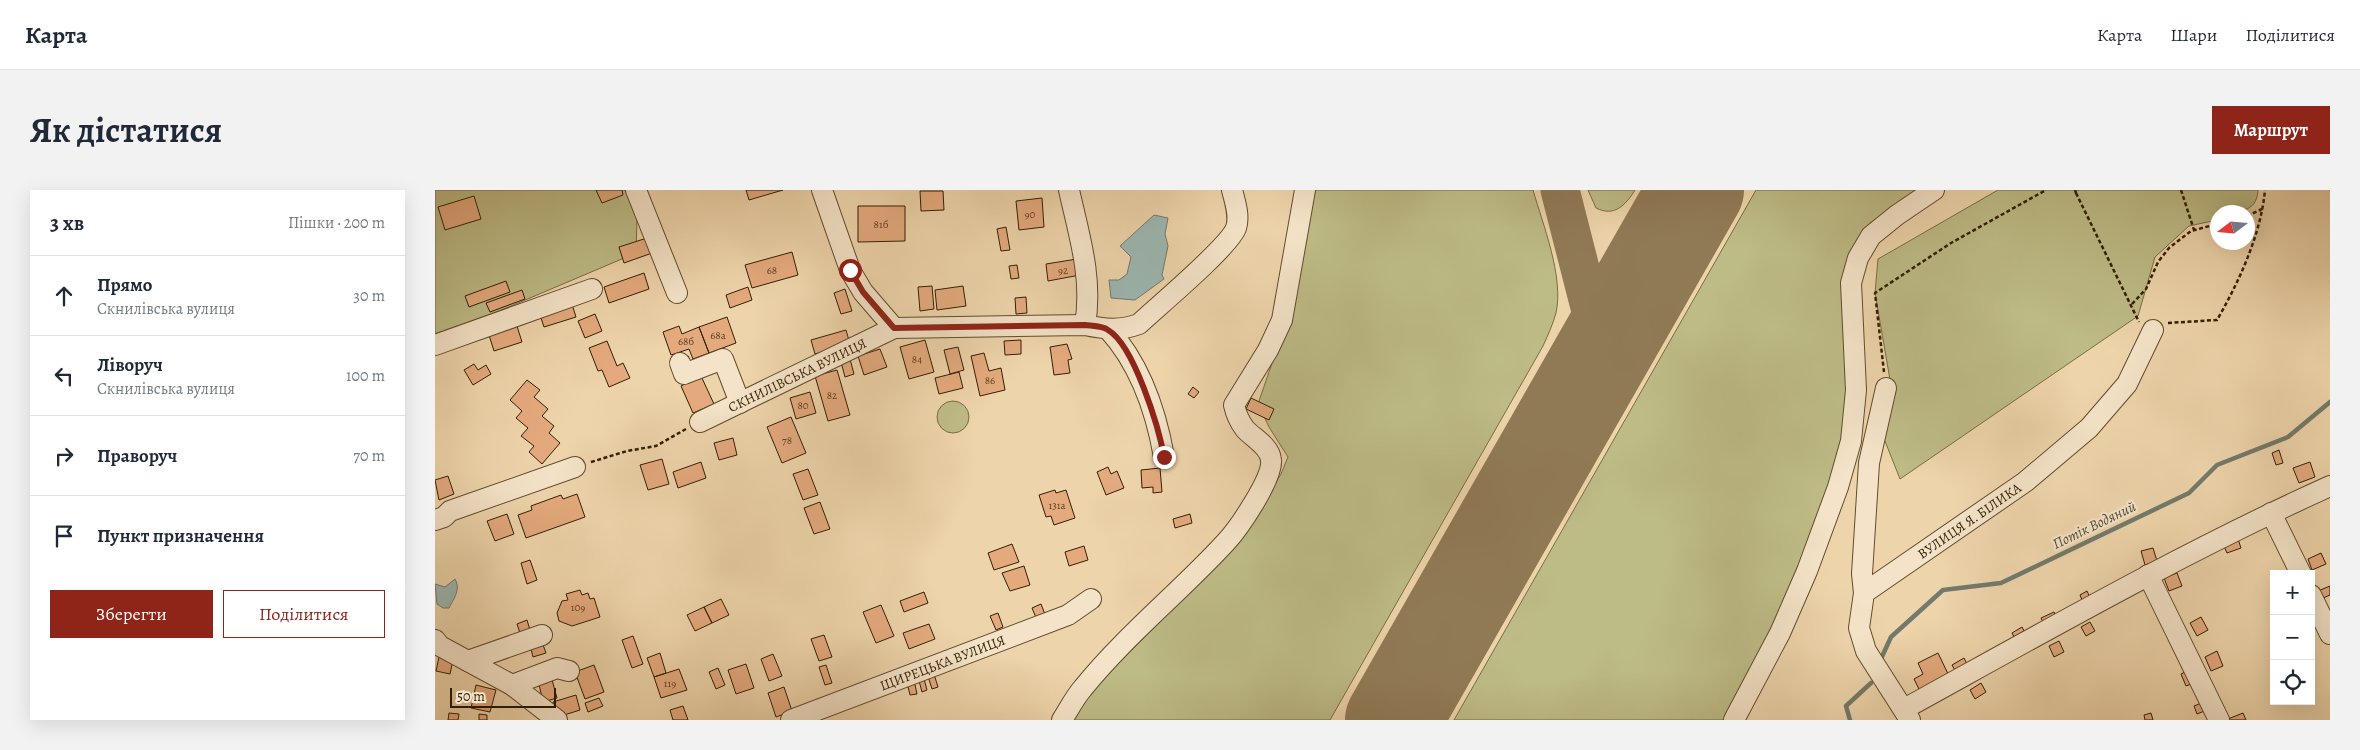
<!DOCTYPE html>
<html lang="uk">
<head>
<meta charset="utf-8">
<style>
	:root { --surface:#fff; --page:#f2f2f3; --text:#1f2937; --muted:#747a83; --line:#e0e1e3; --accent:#8f2418 }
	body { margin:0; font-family:Alegreya,serif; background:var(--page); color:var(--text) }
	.controls { position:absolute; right:15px; bottom:15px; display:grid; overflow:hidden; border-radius:0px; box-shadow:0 5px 20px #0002 }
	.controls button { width:45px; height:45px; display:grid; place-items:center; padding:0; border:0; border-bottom:1px solid var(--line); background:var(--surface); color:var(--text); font:25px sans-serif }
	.compass { position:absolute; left:1775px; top:15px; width:45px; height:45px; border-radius:50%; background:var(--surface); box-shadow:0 5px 20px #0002; rotate:254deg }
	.scale { position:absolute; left:15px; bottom:12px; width:106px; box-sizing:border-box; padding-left:5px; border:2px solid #321f01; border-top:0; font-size:14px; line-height:18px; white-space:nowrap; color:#321f01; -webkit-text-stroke:4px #f4e3c8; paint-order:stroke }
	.stop { position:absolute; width:15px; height:15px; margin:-11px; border:4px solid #8f2418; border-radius:50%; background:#fff }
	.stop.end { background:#8f2418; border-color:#fff; box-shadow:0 1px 5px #0008 }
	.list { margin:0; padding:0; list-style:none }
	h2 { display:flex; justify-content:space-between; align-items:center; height:65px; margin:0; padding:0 20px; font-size:21px }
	h2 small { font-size:16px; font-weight:400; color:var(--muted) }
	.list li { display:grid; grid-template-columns:32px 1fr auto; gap:15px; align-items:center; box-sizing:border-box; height:80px; padding:0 20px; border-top:1px solid var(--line) }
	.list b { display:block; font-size:19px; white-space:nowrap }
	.list p { margin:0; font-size:16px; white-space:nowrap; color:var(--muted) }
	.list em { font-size:16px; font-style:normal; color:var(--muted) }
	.actions { display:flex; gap:10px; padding:15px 20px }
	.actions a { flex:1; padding:11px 0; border:1px solid var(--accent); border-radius:0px; text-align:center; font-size:18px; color:var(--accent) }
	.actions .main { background:var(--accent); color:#fff }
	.icon { flex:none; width:28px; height:28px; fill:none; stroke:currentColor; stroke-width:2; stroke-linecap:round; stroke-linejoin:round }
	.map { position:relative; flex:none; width:1895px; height:530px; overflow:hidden; border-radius:0px }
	header { display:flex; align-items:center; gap:30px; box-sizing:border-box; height:70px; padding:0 25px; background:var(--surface); border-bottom:1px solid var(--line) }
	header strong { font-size:24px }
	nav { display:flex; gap:28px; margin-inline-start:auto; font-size:18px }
	.intro { display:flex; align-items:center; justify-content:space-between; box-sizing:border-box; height:120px; padding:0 30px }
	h1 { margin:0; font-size:35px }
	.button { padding:12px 22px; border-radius:0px; background:var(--accent); color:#fff; font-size:18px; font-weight:700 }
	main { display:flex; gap:30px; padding:0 30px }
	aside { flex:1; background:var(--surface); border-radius:0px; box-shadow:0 5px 20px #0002 }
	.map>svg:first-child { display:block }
	.green { fill:#bdbb86; stroke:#786d44 }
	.water { fill:#9cb7b2; stroke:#727a6b }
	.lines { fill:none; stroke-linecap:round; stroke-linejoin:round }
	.stream { stroke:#727a6b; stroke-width:4.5 }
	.taxiway { stroke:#907a56; stroke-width:39 }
	.runway { stroke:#907a56; stroke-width:96 }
	.building { fill:#e4aa7e; stroke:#321f01 }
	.minor-casing { stroke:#614c2c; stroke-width:22 }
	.path { stroke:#321f01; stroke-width:2.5; stroke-dasharray:4 2.5; stroke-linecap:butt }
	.minor { stroke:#f4e3c8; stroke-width:20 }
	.route { stroke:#8f2418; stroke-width:6 }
	.labels { text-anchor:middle; stroke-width:4.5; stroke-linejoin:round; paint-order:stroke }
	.number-label { font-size:11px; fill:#5e4220 }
	.street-label { font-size:14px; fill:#321f01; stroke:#f4e3c8 }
	.water-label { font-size:15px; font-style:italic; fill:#524d36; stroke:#f4e3c8 }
</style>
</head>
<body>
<header>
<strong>Карта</strong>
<nav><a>Карта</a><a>Шари</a><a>Поділитися</a></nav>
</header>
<div class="intro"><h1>Як дістатися</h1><a class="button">Маршрут</a></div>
<main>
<aside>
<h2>3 хв<small>Пішки · 200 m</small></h2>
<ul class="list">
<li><svg class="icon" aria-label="ahead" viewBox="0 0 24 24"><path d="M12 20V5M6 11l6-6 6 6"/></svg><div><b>Прямо</b><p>Скнилівська вулиця</p></div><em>30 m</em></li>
<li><svg class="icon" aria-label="left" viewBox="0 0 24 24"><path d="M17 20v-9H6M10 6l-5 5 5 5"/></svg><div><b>Ліворуч</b><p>Скнилівська вулиця</p></div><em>100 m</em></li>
<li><svg class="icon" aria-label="right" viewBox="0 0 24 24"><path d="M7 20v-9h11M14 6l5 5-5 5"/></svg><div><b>Праворуч</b></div><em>70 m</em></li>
<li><svg class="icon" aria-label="arrive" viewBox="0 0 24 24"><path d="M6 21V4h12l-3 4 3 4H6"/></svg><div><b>Пункт призначення</b></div></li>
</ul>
<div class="actions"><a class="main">Зберегти</a><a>Поділитися</a></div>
</aside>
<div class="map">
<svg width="1895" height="530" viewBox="0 0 1895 530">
	<rect width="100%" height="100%" fill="#eed4ab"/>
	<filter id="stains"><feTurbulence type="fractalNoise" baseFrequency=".004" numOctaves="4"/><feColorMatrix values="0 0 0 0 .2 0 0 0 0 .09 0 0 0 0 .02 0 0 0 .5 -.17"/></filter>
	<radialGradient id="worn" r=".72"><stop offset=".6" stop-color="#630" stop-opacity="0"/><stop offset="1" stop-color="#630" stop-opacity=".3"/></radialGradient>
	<!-- green -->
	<path class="green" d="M0 0H190L202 28 201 63 36 133 0 145Z
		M877 0H1098C1108 35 1129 87 1121 123 1118 134 1113 145 1108 156L895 530H634L643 514 804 352 846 284 853 267 834 237 823 214 854 124Z
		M1153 0H1200C1190 16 1179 27 1161 18Z
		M1321 0H1484L1435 33 1420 54 1410 76 1409 115 1412 206 1399 304 1293 530H1019Z
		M1563 0H1823C1822 24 1801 22 1782 22V30L1754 36 1720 67 1703 126 1465 289 1448 246 1458 207 1440 103 1443 69Z
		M502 227a16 16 0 1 1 32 0a16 16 0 1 1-32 0Z"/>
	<!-- water -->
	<path class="water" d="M719 25 733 28 730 44 733 56 727 85 729 89 700 110 676 108 674 90H684L692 84 696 67 685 56Z
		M20 389C26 400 19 408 14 418H8L2 414 0 394 10 397Z"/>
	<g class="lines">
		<!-- stream -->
		<path class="stream" d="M1445 471 1456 447 1508 400 1566 393 1754 303 1782 275 1853 247 1895 212
			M1415 530 1411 516 1436 493"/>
		<!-- taxiway -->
		<path class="taxiway" d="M1125 0 1159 133V160L1156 174 1134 221"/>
		<!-- runway -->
		<path class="runway" d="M958 530 1261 0"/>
	</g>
	<!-- building -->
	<path class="building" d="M161 0H187L188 5 167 13Z
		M311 0H348L314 10Z
		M485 1H508L509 20 486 21Z
		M39 6 46 29 10 40 3 17Z
		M607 8 609 37 584 40 581 11Z
		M423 16H470V51L423 52Z
		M571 37 575 60 566 61 562 39Z
		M215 47 220 62 189 73 184 57Z
		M357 62 363 85 317 98 310 75Z
		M642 69 645 85 613 91 611 74Z
		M582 75 584 88 576 89 574 76Z
		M209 83 214 99 174 113 169 97Z
		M71 91 75 102 34 117 30 106Z
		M497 96 499 119 485 121 483 97Z
		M528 96 531 116 502 120 500 100Z
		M313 97 317 110 295 118 291 105Z
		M410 99 417 121 406 124 399 103Z
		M87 100 90 109 55 122 51 113Z
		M591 107 592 123 581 124 580 108Z
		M136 111 141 127 109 137 104 122Z
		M160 124 167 141 150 148 143 131Z
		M292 127 301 153 274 163 264 137Z
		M81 133 87 152 59 161 53 142Z
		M244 136 247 144 264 137 274 163 258 169 254 159 236 165 228 142Z
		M411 140 415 154 380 164 376 150Z
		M490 150 499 182 474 189 465 157Z
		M586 150V164L570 165 569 151Z
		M172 151 182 176 188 173 195 188 174 197 167 180 163 181 154 158Z
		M632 154 637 169 633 170 635 183 619 185 615 157Z
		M523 157 529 180 515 184 509 160Z
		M445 159 452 177 429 185 423 166Z
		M549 163 554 181 566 178 570 200 545 206 536 166Z
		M415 169 419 184 410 187 406 172Z
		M39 174 43 180 51 175 56 184 38 195 29 180Z
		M402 180 415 225 393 231 380 186Z
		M524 182 528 198 504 204 500 188Z
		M266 186 279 214 258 223 246 196Z
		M92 190 105 200 99 207 113 219 107 226 119 236 114 243 125 253 107 274 94 262 99 256 86 246 93 238 81 228 87 221 75 210Z
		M758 197 764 202 759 208 753 204Z
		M375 202 381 223 361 229 355 208Z
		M816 208 839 219 834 230 811 219Z
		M356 227 371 263 347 273 332 237Z
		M298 248 302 265 284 270 279 253Z
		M1844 260 1848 273 1841 275 1837 263Z
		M227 269 234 294 213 300 205 275Z
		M266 272 271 288 243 298 238 282Z
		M1875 272 1880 287 1864 293 1858 278Z
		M673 277 676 284 682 281 689 298 671 305 662 282Z
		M725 278 727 302 718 303V297L707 298 706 280Z
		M373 279 383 305 368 310 358 284Z
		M13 286 19 304 4 310 0 290Z
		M620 300 621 303 631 300 640 328 619 335 616 326 611 327 604 305Z
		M142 304 150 327 91 348 83 325 97 320 96 316 126 305 128 309Z
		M385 312 395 339 379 344 369 318Z
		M72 324 79 344 60 351 52 331Z
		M755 324 757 333 740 338 738 329Z
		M1803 349 1806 358 1792 363 1788 354Z
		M577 354 584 372 559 380 553 363Z
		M649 356 653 370 634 376 630 362Z
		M1718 358 1722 371 1710 375 1706 361Z
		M1886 363 1891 374 1877 380 1873 369Z
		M95 370 102 390 92 394 86 373Z
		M589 376 595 395 575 401 567 383Z
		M1742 383 1747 396 1734 401 1729 388Z
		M1895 396V405L1886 409 1883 401Z
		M145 400 147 405 153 403 155 409 159 408 165 427 137 436 124 431 122 423 127 411 133 410 131 404Z
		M1652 401 1657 412 1649 415 1645 405Z
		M489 402 493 413 469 422 465 411Z
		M286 409 294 425 277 433 269 417Z
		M606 414 611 427 602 430 597 418Z
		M446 415 459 446 441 453 428 422Z
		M269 417 277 433 260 441 252 425Z
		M1619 422 1623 430 1610 436 1606 428Z
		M563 423 568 437 561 440 555 426Z
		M1766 427 1773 440 1762 446 1755 433Z
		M92 430 95 440 85 443 82 434Z
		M1655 432 1660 441 1651 446 1646 437Z
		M494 434 500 449 474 459 468 443Z
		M1587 437 1593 448 1582 453 1577 443Z
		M389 445 397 467 384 471 376 449Z
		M198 446 208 474 197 478 187 450Z
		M1624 451 1629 462 1619 467 1614 456Z
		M107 452 111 463 98 467 95 455Z
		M1782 461 1788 476 1776 481 1770 467Z
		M225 463 231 483 219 487 212 468Z
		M1503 463 1516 490 1487 505 1479 489 1488 484 1483 473Z
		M338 464 347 486 334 491 326 469Z
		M4 467 18 470 15 484 1 481Z
		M1529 468 1535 480 1523 486 1517 475Z
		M311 474 319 498 301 504 293 480Z
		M159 475 169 502 150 509 140 482Z
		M391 475 397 493 390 495 384 477Z
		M283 478 290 495 281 499 274 482Z
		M244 479 252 500 226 508 219 487Z
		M1754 480 1759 493 1751 496 1746 484Z
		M498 481 503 497 497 499 492 483Z
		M488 485 492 500 487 502 483 487Z
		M116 486 122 508 108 512 103 490Z
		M479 490 482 504 475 505 472 492Z
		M1546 493 1551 502 1540 509 1535 500Z
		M41 495 61 500 55 522 36 518Z
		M349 497 357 521 341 527 333 503Z
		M141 505 145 520 123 527 118 512Z
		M164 508 168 516 153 522 150 513Z
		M1769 512 1772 520 1762 524 1759 516Z
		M248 516 253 530H238L235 520Z
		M14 523 24 524 23 530H13Z
		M1716 523 1718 530H1710L1709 525Z
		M1808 523 1811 530H1793V529Z
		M44 524 52 525V530H44Z"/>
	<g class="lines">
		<defs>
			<g id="minor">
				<path d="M201 0 242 103"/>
				<path d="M387 0 415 80 428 102 459 138 650 135C669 139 685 141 704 134 722 117 794 57 801 38 805 26 800 12 797 0"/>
				<path d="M634 0C644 45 658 88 650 135"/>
				<path d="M673 139C705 174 721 221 729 267"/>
				<path d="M0 155 157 99"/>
				<path d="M245 173 249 184 288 169 305 213"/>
				<path id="s1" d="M265 232 459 138"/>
				<path d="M1836 323 1866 384"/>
				<path d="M0 330 9 327 15 321 140 277"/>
				<path d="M1713 385 1784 530"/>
				<path d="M1429 403 1427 384 1434 273 1451 198"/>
				<path d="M1876 405 1895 444"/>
				<path d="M0 450 5 456 77 495 122 530"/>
				<path d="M33 471 107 445"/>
				<path d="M77 495 122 478 134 481"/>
				<path d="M1469 519C1609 442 1749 362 1895 296"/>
				<path id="s2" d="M356 530 633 425 656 409"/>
				<path d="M627 530C634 519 640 507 648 498 691 445 745 402 791 352 804 338 838 288 836 270 835 256 818 248 810 239 804 231 801 224 799 215L833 160 847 130 870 0"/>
				<path d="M1299 530 1345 443 1372 381 1403 297 1416 251 1421 200 1416 93 1423 68 1436 46 1462 25 1499 0"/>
				<path id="s3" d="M1475 530 1431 461 1424 438 1429 403 1590 292 1654 238 1692 194 1718 140"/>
			</g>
		</defs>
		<!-- minor casing -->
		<use href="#minor" class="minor-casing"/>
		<!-- path -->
		<path class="path" d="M1640 0 1641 3 1643 0
			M1746 0 1759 40
			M1641 3 1704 132
			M1812 26 1827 19
			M1697 114 1711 99 1723 72 1734 58 1756 41 1782 34
			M1733 133 1782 130C1804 92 1826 44 1830 0
			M1449 182 1440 103 1516 53 1611 0
			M156 272 192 261 221 256 251 239"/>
		<!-- minor -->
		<use href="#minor" class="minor"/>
	</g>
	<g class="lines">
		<!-- route -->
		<path class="route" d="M415 80 428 102 459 138 650 135C657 136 668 136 673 140 699 155 724 238 729 267"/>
	</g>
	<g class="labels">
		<!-- number labels -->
		<g class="number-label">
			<text x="595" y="28">90</text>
			<text x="446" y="38">81б</text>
			<text x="337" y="84">68</text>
			<text x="628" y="84">92</text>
			<text x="283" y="149">68а</text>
			<text x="251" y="155">68б</text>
			<text x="482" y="173">84</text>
			<text x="555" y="194">86</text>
			<text x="397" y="209">82</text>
			<text x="368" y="219">80</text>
			<text x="352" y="254">78</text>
			<text x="622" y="319">131а</text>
			<text x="143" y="421">109</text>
			<text x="235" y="497">119</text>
		</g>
		<!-- street labels -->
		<g class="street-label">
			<text dy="5" stroke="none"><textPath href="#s1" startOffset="108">СКНИЛІВСЬКА ВУЛИЦЯ</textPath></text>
			<text dy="5" stroke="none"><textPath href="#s3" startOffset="269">ВУЛИЦЯ Я. БІЛИКА</textPath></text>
			<text dy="5" stroke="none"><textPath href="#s2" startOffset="162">ЩИРЕЦЬКА ВУЛИЦЯ</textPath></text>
		</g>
		<!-- water labels -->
		<g class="water-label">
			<text transform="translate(1659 335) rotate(-26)" y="5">Потік Водяний</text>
		</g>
	</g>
	<rect width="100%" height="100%" filter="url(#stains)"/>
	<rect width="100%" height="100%" fill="url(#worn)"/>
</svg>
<div class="controls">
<button>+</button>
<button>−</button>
<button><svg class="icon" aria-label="locate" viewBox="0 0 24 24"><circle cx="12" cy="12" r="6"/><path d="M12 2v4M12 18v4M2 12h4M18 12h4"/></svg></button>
</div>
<svg class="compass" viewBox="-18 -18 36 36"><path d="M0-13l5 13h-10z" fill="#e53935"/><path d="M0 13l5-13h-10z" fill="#747a83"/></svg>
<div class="scale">50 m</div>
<div class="stop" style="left:415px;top:80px"></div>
<div class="stop end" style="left:729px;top:267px"></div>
</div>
</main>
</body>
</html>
